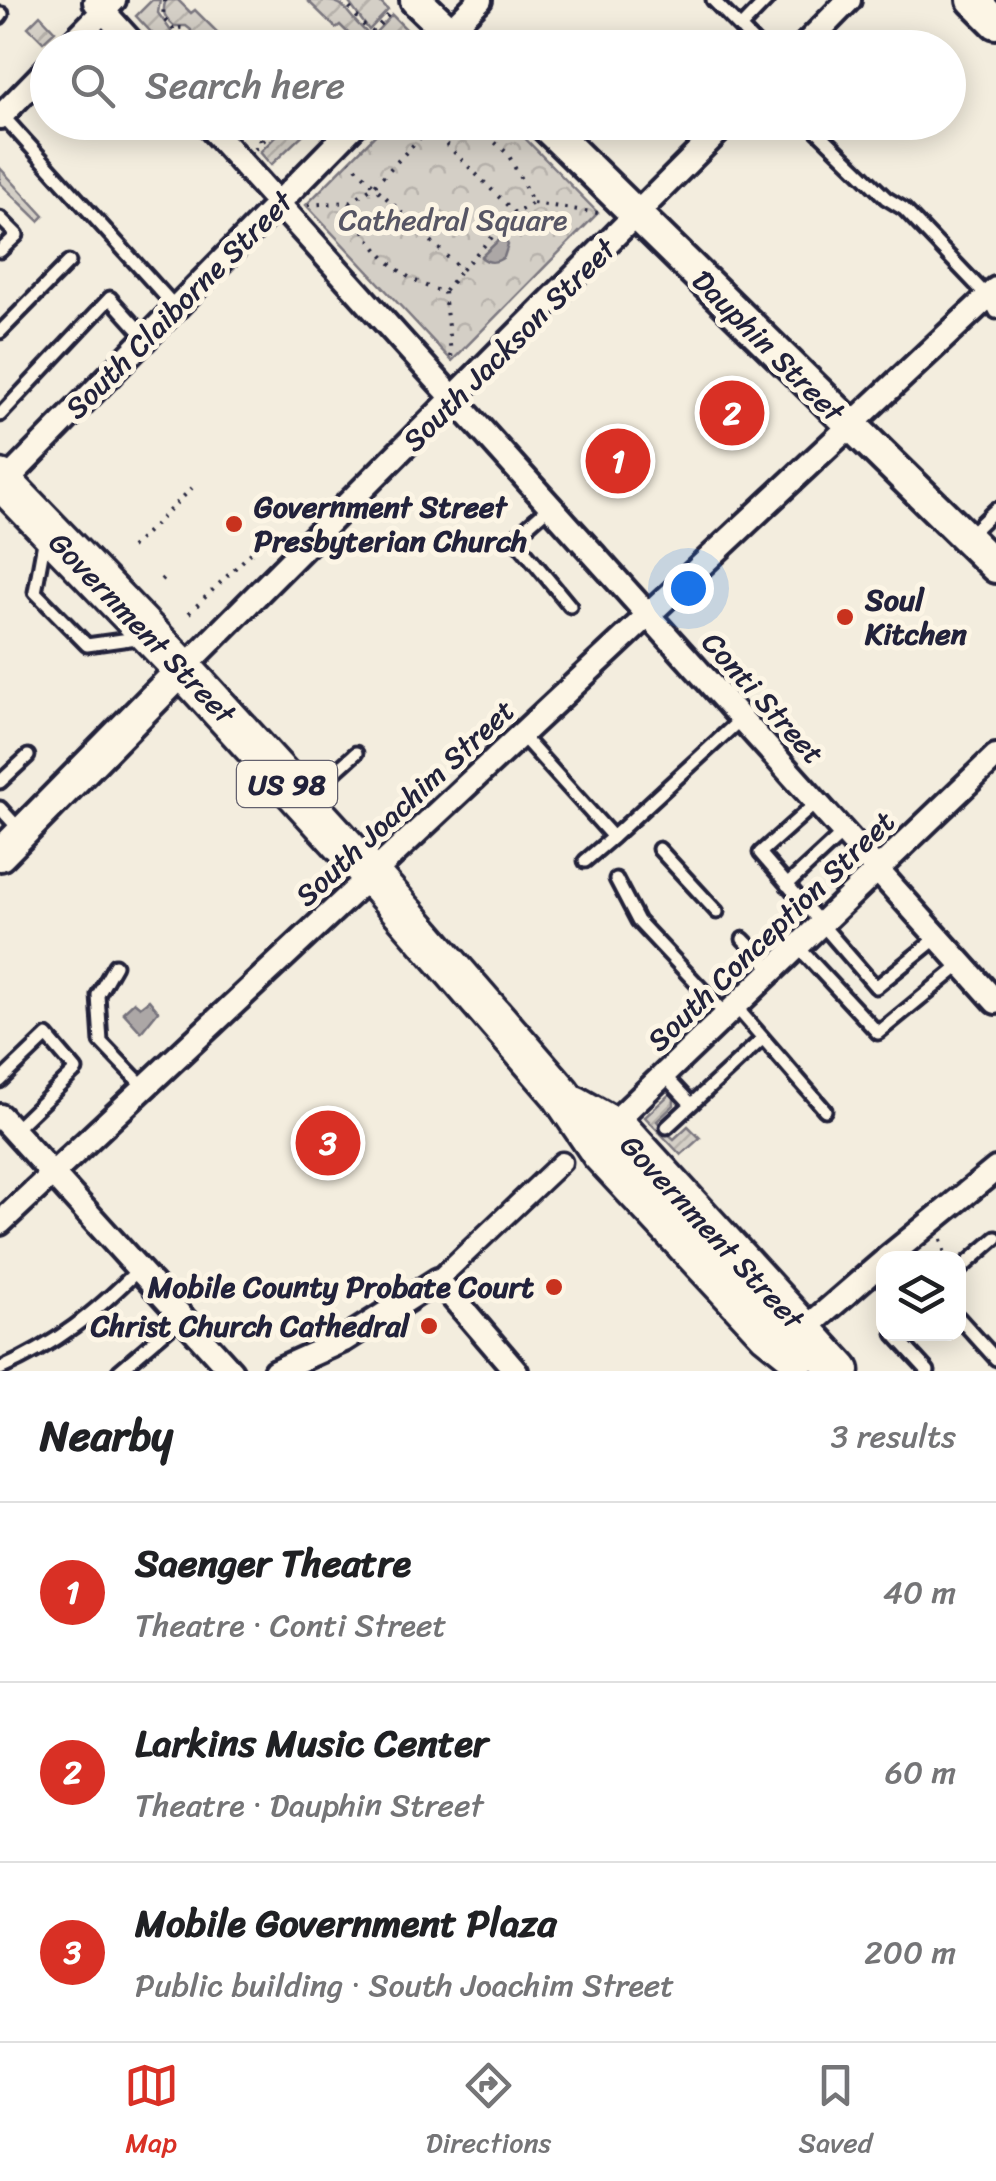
<!DOCTYPE html>
<html lang="en">
<head>
<meta charset="utf-8">
<style>
	:root { --surface:#fff; --page:#f6f6f6; --text:#202124; --muted:#757577; --line:#e0e0e0; --accent:#d93025 }
	body { margin:0; font-family:Sriracha,sans-serif; background:var(--page); color:var(--text) }
	.controls { position:absolute; right:30px; bottom:30px; display:grid; overflow:hidden; border-radius:20px; box-shadow:0 5px 25px #0003 }
	.controls button { width:90px; height:90px; display:grid; place-items:center; padding:0; border:0; border-bottom:2px solid var(--line); background:var(--surface); color:var(--text); font:50px sans-serif }
	.you { position:absolute; left:688px; top:588px; width:35px; height:35px; margin:-25px; border:8px solid #fff; border-radius:50%; background:#1a73e8; box-shadow:0 0 0 15px #1a73e833 }
	.badge { display:grid; place-items:center; width:65px; height:65px; border-radius:50%; background:var(--accent); color:#fff; font-size:32px; font-weight:700 }
	.pin { position:absolute; translate:-50% -50%; border:5px solid #fff; box-shadow:0 2px 10px #0006 }
	.list { margin:0; padding:0; list-style:none }
	h2 { display:flex; justify-content:space-between; align-items:center; height:130px; margin:0; padding:0 40px; font-size:42px }
	h2 small { font-size:32px; font-weight:400; color:var(--muted) }
	.list li { display:grid; grid-template-columns:65px 1fr auto; gap:30px; align-items:center; box-sizing:border-box; height:180px; padding:0 40px; border-top:2px solid var(--line) }
	.list b { display:block; font-size:38px; white-space:nowrap }
	.list p { margin:0; font-size:32px; white-space:nowrap; color:var(--muted) }
	.list em { font-size:32px; font-style:normal; color:var(--muted) }
	.icon { flex:none; width:55px; height:55px; fill:none; stroke:currentColor; stroke-width:2; stroke-linecap:round; stroke-linejoin:round }
	.map { position:relative; flex:none; width:996px; height:1371px; overflow:hidden }
	.search { position:absolute; background:var(--surface); box-shadow:0 5px 25px #0003; left:30px; right:30px; top:30px; height:110px; display:flex; align-items:center; gap:25px; box-sizing:border-box; padding:0 35px; border-radius:55px; color:var(--muted); font-size:38px }
	.sheet { height:670px; background:var(--surface) }
	nav { display:flex; justify-content:space-around; align-items:center; box-sizing:border-box; height:140px; border-top:2px solid var(--line); background:var(--surface); font-size:28px; color:var(--muted) }
	nav a { display:grid; justify-items:center; gap:5px }
	nav .on { color:var(--accent) }
	.map>svg:first-child { display:block }
	.grass { fill:#d4cfc6; stroke:#7b7880; stroke-width:2.5 }
	.forest { fill:url(#forest-crowns); stroke:#7b7880; stroke-width:2.5 }
	.garden { fill:url(#garden-furrows); stroke:#7b7880; stroke-width:2.5 }
	.water { fill:#aca7a6; stroke:#75727b; stroke-width:2.5 }
	.lines { fill:none; stroke-linecap:round; stroke-linejoin:round }
	.service-casing { stroke:#22223b; stroke-width:19 }
	.pedestrian-casing { stroke:#22223b; stroke-width:25 }
	.minor-casing { stroke:#22223b; stroke-width:30 }
	.tertiary-casing { stroke:#22223b; stroke-width:38 }
	.primary-casing { stroke:#22223b; stroke-width:45 }
	.path { stroke:#22223b; stroke-width:4; stroke-dasharray:2.5 8; stroke-linecap:butt }
	.service { stroke:#fcf5e5; stroke-width:11 }
	.pedestrian { stroke:#fcf5e5; stroke-width:18 }
	.minor { stroke:#fcf5e5; stroke-width:22 }
	.tertiary { stroke:#fcf5e5; stroke-width:30 }
	.primary { stroke:#fcf5e5; stroke-width:38 }
	.poi-dot { fill:#c8321e; stroke:#fcf5e5; stroke-width:4 }
	.labels { text-anchor:middle; stroke-width:10; stroke-linejoin:round; paint-order:stroke }
	.shield { fill:#fcf5e5; stroke:#63616e; stroke-width:2.5 }
	.shield-label { font-size:28px; font-weight:bold; fill:#22223b }
	.park-label { font-size:30px; fill:#575665; stroke:#fcf5e5 }
	.street-label { font-size:30px; fill:#22223b; stroke:#fcf5e5 }
	.poi-label { font-size:30px; font-weight:bold; fill:#22223b; stroke:#fcf5e5; text-anchor:start }
</style>
</head>
<body>
<div class="map">
<svg width="996" height="1371" viewBox="0 0 996 1371">
	<defs>
		<pattern id="forest-crowns" width="20" height="18" patternUnits="userSpaceOnUse" patternTransform="scale(2.5)"><rect width="20" height="18" fill="#d4cfc6"/><path d="M2 6a3 3 0 1 1 6 0M12 15a3 3 0 1 1 6 0" fill="none" stroke="#b6b1ab"/></pattern>
		<pattern id="garden-furrows" width="10" height="10" patternUnits="userSpaceOnUse" patternTransform="scale(2.5)"><rect width="10" height="10" fill="#d4cfc6"/><path d="M-1 1l2-2M0 10L10 0M9 11l2-2" fill="none" stroke="#b6b1ab"/></pattern>
	</defs>
	<rect width="100%" height="100%" fill="#f3edde"/>
	<filter id="ink" filterUnits="userSpaceOnUse"><feTurbulence type="fractalNoise" baseFrequency=".01" numOctaves="2"/><feDisplacementMap in="SourceGraphic" scale="20" xChannelSelector="R" yChannelSelector="G"/><feConvolveMatrix kernelMatrix="1 2 1 2 8 2 1 2 1" color-interpolation-filters="sRGB"/></filter>
	<g filter="url(#ink)">
		<!-- grass -->
		<path class="grass" d="M0 168 44 216 39 221 0 183Z"/>
		<!-- forest -->
		<path class="forest" d="M509 122 598 213 452 361 306 205 387 123Z"/>
		<!-- garden -->
		<path class="garden" d="M152 0H160L158 13 171 31 170 38 178 46 190 47H165L136 16Z
			M166 0H178L191 13 195 10 232 47H201L192 40 191 30 186 26H174C165 18 161 12 166 0Z
			M307 0C353 0 337 6 366 32L357 42 340 25 336 28Z
			M347 0H378L388 10 369 30Z
			M40 15 55 31 43 42 28 27Z
			M392 15 408 31 391 47H362Z
			M289 123H297L304 129 315 123 271 165 260 152Z
			M674 1090V1105L657 1121 663 1128 659 1132 645 1117Z
			M688 1126 700 1138 681 1155 661 1134 665 1131 674 1139Z"/>
		<!-- water -->
		<path class="water" d="M503 236 508 245 504 257C496 263 489 264 481 257Z
			M149 1000 158 1011 141 1032 123 1012 134 1002 140 1007Z"/>
		<g class="lines">
			<defs>
				<path id="service" d="M713 0 760 48
					M0 17 2 14
					M740 28 767 0
					M2 115 176 308
					M808 122 886 198 904 209 988 297 996 312
					M0 218 17 235 0 251
					M0 332 69 262
					M0 415 110 298 146 338
					M549 507 514 538 570 606
					M969 535 996 509
					M45 537 35 592 87 645 144 637
					M522 736 613 837 741 719
					M0 782 28 756
					M306 798 356 753
					M817 802 760 853 876 987 938 937
					M0 808 21 831
					M659 849 717 912
					M585 861 613 837
					M616 879 638 921 727 1016
					M787 885 844 832
					M743 939 774 971
					M799 948 878 1033 962 964
					M115 965 98 995 101 1042 145 1088
					M736 1007 825 1110
					M665 1076 691 1104
					M0 1081 47 1036 76 1070 13 1131
					M667 1127 762 1039
					M958 1271 996 1238
					M958 1317 996 1359
					M894 1334 928 1371
					M0 1369C57 1344 95 1313 139 1269
					M119 1371 182 1317"/>
				<path id="pedestrian" d="M438 1280 562 1162"/>
				<path id="minor" d="M95 2 137 48
					M67 48 114 0
					M432 48 480 0
					M802 48 849 0
					M0 117 48 68
					M205 122 996 1002
					M4 483 358 122
					M183 669 728 122
					M0 1116 231 1371
					M604 1132 996 756
					M0 1223 996 289
					M887 1258 996 1169
					M803 1331 884 1261
					M275 1371 344 1340 438 1280 516 1371"/>
				<path id="tertiary" d="M416 0 466 48
					M973 0 996 23
					M542 122 996 567
					M0 855 183 669"/>
				<path id="primary" d="M0 479 183 669 371 875 560 1093 601 1153 768 1332 798 1356
					M574 1105 622 1132 840 1371"/>
			</defs>
			<!-- service casing -->
			<use href="#service" class="service-casing"/>
			<!-- pedestrian casing -->
			<use href="#pedestrian" class="pedestrian-casing"/>
			<!-- minor casing -->
			<use href="#minor" class="minor-casing"/>
			<!-- tertiary casing -->
			<use href="#tertiary" class="tertiary-casing"/>
			<!-- primary casing -->
			<use href="#primary" class="primary-casing"/>
			<!-- path -->
			<path class="path" d="M164 0 163 18 175 31
				M343 0 371 34
				M173 36a8 8 0 1 1 16 0a8 8 0 1 1-16 0Z
				M358 48 392 11
				M304 122H307
				M424 122 515 213
				M435 122 374 186 461 270 515 213 533 203 508 154 472 122
				M263 141 285 122
				M255 149 261 143 256 122
				M350 202C365 244 399 281 444 292L461 270
				M533 203 598 213
				M308 205 350 202 374 186 350 161
				M444 292 452 362
				M131 548 192 488
				M161 580 167 574
				M189 613 253 551
				M941 1239 946 1258"/>
			<!-- service -->
			<use href="#service" class="service"/>
			<!-- pedestrian -->
			<use href="#pedestrian" class="pedestrian"/>
			<!-- minor -->
			<use href="#minor" class="minor"/>
			<!-- tertiary -->
			<use href="#tertiary" class="tertiary"/>
			<!-- primary -->
			<use href="#primary" class="primary"/>
		</g>
	</g>
	<!-- markers -->
	<g class="poi-dot">
		<circle cx="234" cy="524" r="10"/>
		<circle cx="845" cy="617" r="10"/>
		<circle cx="554" cy="1287" r="10"/>
		<circle cx="429" cy="1326" r="10"/>
	</g>
	<g class="labels">
		<!-- shield labels -->
		<rect class="shield" x="237" y="761" width="100" height="46" rx="8"/>
		<g class="shield-label">
			<text x="287" y="794">US 98</text>
		</g>
		<!-- park labels -->
		<g class="park-label">
			<text x="453" y="230">Cathedral Square</text>
		</g>
		<!-- street labels -->
		<g class="street-label">
			<text transform="translate(179 305) rotate(-45)" y="10">South Claiborne Street</text>
			<text transform="translate(509 345) rotate(-45)" y="10">South Jackson Street</text>
			<text transform="translate(768 346) rotate(45)" y="10">Dauphin Street</text>
			<text transform="translate(142 628) rotate(46)" y="10">Government Street</text>
			<text transform="translate(763 698) rotate(48)" y="10">Conti Street</text>
			<text transform="translate(405 803) rotate(-43)" y="10">South Joachim Street</text>
			<text transform="translate(771 931) rotate(-44)" y="10">South Conception Street</text>
			<text transform="translate(712 1232) rotate(47)" y="10">Government Street</text>
		</g>
		<!-- poi labels -->
		<g class="poi-label">
			<text x="254" y="517">Government Street<tspan x="254" dy="34">Presbyterian Church</tspan></text>
			<text x="865" y="610">Soul<tspan x="865" dy="34">Kitchen</tspan></text>
			<text x="534" y="1297" text-anchor="end">Mobile County Probate Court</text>
			<text x="409" y="1336" text-anchor="end">Christ Church Cathedral</text>
		</g>
	</g>
</svg>
<div class="controls">
<button><svg class="icon" aria-label="layers" viewBox="0 0 24 24"><path d="M12 4l9 5-9 5-9-5zM3 14l9 5 9-5"/></svg></button>
</div>
<div class="you"></div>
<div class="pin badge" style="left:618px;top:461px">1</div>
<div class="pin badge" style="left:732px;top:413px">2</div>
<div class="pin badge" style="left:328px;top:1143px">3</div>
<div class="search"><svg class="icon" aria-label="search" viewBox="0 0 24 24"><circle cx="10" cy="10" r="6"/><path d="M15 15l6 6"/></svg>Search here</div>
</div>
<section class="sheet">
<h2>Nearby<small>3 results</small></h2>
<ul class="list">
<li><span class="badge">1</span><div><b>Saenger Theatre</b><p>Theatre · Conti Street</p></div><em>40 m</em></li>
<li><span class="badge">2</span><div><b>Larkins Music Center</b><p>Theatre · Dauphin Street</p></div><em>60 m</em></li>
<li><span class="badge">3</span><div><b>Mobile Government Plaza</b><p>Public building · South Joachim Street</p></div><em>200 m</em></li>
</ul>
</section>
<nav>
<a class="on"><svg class="icon" aria-label="map" viewBox="0 0 24 24"><path d="M3 6l6-2 6 2 6-2v14l-6 2-6-2-6 2zM9 4v14M15 6v14"/></svg>Map</a>
<a><svg class="icon" aria-label="directions" viewBox="0 0 24 24"><path d="M12 3l9 9-9 9-9-9zM9 14v-3h6M13 9l2 2-2 2"/></svg>Directions</a>
<a><svg class="icon" aria-label="saved" viewBox="0 0 24 24"><path d="M7 4h10v16l-5-4-5 4z"/></svg>Saved</a>
</nav>
</body>
</html>
